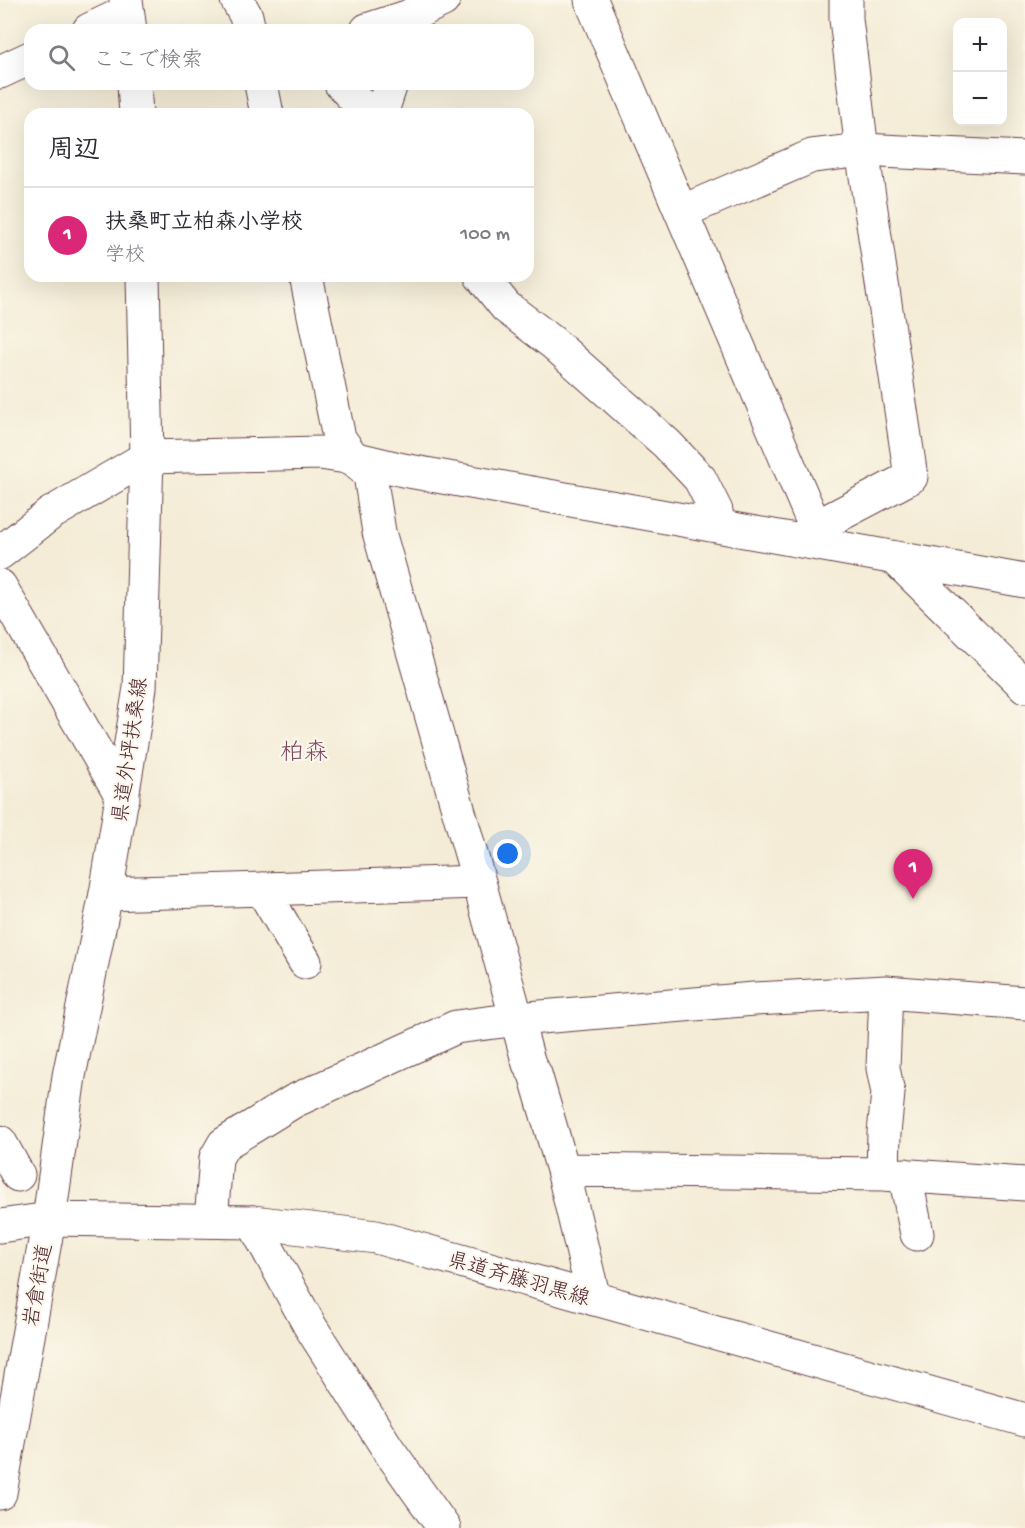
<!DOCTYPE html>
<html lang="ja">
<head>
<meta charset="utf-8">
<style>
	:root { --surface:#fff; --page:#f2f2f3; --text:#2b2b33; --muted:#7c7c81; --line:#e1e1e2; --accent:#db2777 }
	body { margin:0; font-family:"Gochi Hand","Klee One",sans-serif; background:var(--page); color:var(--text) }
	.controls { position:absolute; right:18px; top:18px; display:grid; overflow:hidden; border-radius:12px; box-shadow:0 6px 24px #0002 }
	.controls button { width:54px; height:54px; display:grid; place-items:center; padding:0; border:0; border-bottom:2px solid var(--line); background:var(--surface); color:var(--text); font:30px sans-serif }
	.you { position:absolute; left:508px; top:854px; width:21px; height:21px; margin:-15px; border:4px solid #fff; border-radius:50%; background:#1a73e8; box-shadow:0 0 0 9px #1a73e833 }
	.badge { display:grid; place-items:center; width:39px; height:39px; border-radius:50%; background:var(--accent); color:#fff; font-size:20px; font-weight:700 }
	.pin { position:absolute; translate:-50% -50px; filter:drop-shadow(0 2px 3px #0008) }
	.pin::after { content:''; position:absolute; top:32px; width:21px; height:18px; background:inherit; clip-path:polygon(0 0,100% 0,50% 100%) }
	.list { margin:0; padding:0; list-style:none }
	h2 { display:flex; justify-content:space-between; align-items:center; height:78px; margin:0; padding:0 24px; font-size:26px }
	h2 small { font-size:20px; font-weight:400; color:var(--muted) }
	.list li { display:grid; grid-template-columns:39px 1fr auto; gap:18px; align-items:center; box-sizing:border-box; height:96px; padding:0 24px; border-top:2px solid var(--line) }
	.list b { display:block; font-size:22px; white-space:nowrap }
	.list p { margin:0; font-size:20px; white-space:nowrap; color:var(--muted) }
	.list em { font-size:20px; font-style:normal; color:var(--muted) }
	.icon { flex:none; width:33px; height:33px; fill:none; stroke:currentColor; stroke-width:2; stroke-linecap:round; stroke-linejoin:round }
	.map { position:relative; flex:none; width:1025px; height:1528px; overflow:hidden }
	.search { position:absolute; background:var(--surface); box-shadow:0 6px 24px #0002; left:24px; top:24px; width:510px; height:66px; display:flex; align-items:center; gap:15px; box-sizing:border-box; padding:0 21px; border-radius:18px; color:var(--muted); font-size:22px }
	.panel { position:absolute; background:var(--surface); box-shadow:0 6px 24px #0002; left:24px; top:108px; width:510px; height:174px; border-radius:18px }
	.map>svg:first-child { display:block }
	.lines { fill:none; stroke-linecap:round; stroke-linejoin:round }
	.minor-casing { stroke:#643e45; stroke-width:35 }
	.major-casing { stroke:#643e45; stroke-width:35 }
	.minor { stroke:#fff; stroke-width:33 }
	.major { stroke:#fff; stroke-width:33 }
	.labels { text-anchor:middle; stroke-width:4.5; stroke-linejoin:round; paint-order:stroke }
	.street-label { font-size:21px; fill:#4a1f2b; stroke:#fbf7ec }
	.quarter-label { font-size:24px; fill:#7b465e; stroke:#fbf7ec }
</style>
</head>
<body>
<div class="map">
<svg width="1025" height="1528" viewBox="0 0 1025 1528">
	<rect width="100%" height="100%" fill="#fbf7ec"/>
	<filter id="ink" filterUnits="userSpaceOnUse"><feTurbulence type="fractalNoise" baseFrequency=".0167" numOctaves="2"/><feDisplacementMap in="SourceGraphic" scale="12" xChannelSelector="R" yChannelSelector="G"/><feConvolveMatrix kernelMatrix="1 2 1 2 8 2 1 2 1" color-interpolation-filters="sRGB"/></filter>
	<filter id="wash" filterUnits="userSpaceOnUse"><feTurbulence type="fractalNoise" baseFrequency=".008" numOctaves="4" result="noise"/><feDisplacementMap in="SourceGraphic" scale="24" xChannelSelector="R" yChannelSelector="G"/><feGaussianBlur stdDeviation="1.35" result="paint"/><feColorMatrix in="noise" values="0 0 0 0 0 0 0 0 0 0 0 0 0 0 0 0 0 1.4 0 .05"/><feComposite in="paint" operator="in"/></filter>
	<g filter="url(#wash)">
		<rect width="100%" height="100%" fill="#f4ecd6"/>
	</g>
	<g filter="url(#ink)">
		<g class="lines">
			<defs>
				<path id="minor" d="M237 0 246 16 249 30
					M591 0 822 543
					M89 30 127 12
					M367 30 407 17 443 0
					M0 72 30 58
					M261 84 267 114
					M341 84 369 114
					M381 114 391 84
					M681 212 812 156 862 150 1025 158
					M306 276 339 438 353 458 370 475 379 532 479 882 529 1064 535 1074 563 1170 594 1299
					M481 276 506 307 552 342 667 444 700 479 716 511 718 526
					M816 527 911 477 862 150 846 19V0
					M0 553 50 514 147 457 320 453 353 458 403 470 1025 581
					M896 559 1025 686
					M0 586 123 798
					M262 889 305 962
					M106 894 479 882
					M0 1142 18 1175
					M563 1170 883 1174 1025 1184
					M883 1174 884 1133 888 1093 883 1068 886 992
					M905 1175 917 1234
					M211 1221 216 1158 224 1144 294 1101 456 1027 517 1019 754 999 886 992 1025 1003
					M253 1222 310 1326 388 1449 444 1528
					M0 1493 49 1219"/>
				<path id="major" d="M126 0 130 30
					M134 84 136 114
					M49 1219 69 1076 106 894 140 688 147 457 143 276
					M0 1226 49 1219 253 1222 376 1237 1025 1420"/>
			</defs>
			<!-- minor casing -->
			<use href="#minor" class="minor-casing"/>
			<!-- major casing -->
			<use href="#major" class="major-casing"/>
			<!-- minor -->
			<use href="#minor" class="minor"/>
			<!-- major -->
			<use href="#major" class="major"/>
		</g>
	</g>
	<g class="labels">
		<!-- street labels -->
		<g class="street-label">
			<text transform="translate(129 750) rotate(-82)" y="7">県道外坪扶桑線</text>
			<text transform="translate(519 1278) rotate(16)" y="7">県道斉藤羽黒線</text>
			<text transform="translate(37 1285) rotate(-80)" y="7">岩倉街道</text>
		</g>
		<!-- quarter labels -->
		<g class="quarter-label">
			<text x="304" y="759">柏森</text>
		</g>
	</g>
</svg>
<div class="controls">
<button>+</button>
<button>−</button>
</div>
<div class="you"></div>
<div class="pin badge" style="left:913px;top:899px">1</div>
<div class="search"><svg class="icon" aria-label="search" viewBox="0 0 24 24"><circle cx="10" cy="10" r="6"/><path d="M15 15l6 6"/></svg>ここで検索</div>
<section class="panel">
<h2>周辺<small></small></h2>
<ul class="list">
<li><span class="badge">1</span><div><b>扶桑町立柏森小学校</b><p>学校</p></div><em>100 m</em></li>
</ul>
</section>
</div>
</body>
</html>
